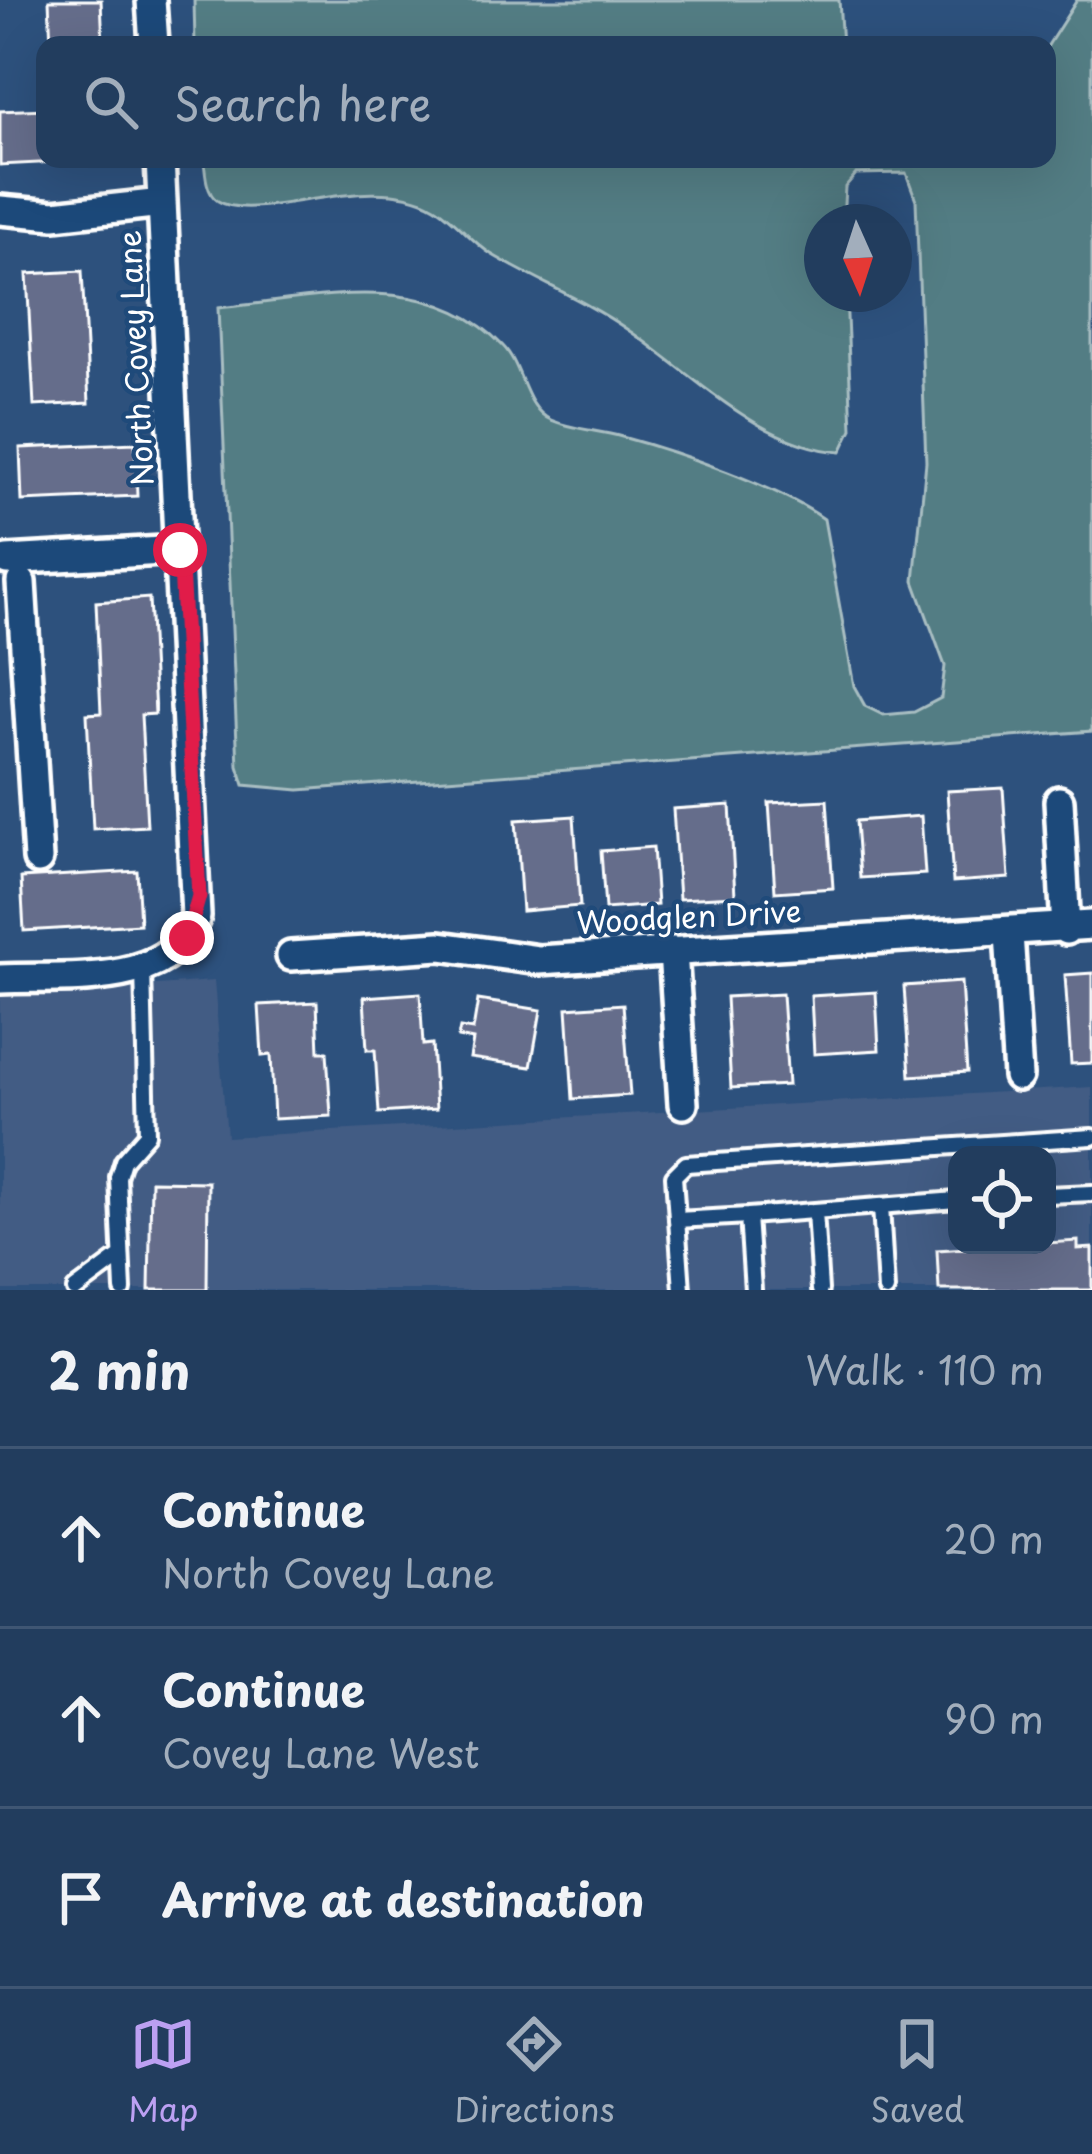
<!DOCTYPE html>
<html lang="en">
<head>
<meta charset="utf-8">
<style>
	:root { --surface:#223d5e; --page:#2a4464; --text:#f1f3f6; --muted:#a2aebc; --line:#3f5673; --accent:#bca0f2 }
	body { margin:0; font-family:"Playpen Sans",sans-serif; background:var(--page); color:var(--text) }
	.controls { position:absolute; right:36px; bottom:36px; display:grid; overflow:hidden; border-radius:24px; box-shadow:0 12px 48px #0002 }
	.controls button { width:108px; height:108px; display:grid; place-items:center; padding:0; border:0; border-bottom:3px solid var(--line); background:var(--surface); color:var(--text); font:60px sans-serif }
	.compass { position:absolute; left:804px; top:204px; width:108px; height:108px; border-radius:50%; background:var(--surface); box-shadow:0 12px 48px #0002; rotate:177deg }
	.stop { position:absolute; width:36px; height:36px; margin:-27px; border:9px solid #e11d48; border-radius:50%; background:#fff }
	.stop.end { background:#e11d48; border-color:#fff; box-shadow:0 3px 12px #0008 }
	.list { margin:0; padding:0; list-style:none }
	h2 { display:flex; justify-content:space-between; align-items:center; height:156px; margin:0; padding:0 48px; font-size:51px }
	h2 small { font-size:39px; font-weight:400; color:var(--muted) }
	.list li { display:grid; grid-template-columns:78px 1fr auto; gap:36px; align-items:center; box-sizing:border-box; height:180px; padding:0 48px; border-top:3px solid var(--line) }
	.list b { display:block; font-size:45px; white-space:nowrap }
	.list p { margin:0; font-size:39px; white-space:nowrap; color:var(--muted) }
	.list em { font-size:39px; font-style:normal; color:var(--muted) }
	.icon { flex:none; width:66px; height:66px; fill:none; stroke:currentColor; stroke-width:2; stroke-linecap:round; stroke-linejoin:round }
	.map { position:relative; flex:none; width:1092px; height:1290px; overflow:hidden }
	.search { position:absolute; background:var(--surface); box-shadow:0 12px 48px #0002; left:36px; right:36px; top:36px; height:132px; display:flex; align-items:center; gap:30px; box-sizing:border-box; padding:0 42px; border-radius:24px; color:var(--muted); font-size:45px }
	.sheet { height:696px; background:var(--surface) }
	nav { display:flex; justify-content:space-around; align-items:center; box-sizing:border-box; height:168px; border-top:3px solid var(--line); background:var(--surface); font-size:33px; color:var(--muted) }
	nav a { display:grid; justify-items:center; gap:6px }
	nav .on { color:var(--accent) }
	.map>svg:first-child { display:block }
	.built { fill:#425c84; fill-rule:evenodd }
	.green { fill:#537d84; stroke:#a9bec2; stroke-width:3 }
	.building { fill:#656d8b; stroke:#fff; stroke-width:3 }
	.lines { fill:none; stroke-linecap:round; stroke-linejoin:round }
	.service-casing { stroke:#fff; stroke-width:22 }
	.minor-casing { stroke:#fff; stroke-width:36 }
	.service { stroke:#1f4a7a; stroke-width:14 }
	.minor { stroke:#1f4a7a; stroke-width:27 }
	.route { stroke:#e11d48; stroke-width:15 }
	.labels { text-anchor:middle; stroke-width:9; stroke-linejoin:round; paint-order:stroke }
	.street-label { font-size:30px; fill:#fff; stroke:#1f4a7a }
</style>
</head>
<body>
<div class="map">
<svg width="1092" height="1290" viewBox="0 0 1092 1290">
	<rect width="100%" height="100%" fill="#2d517d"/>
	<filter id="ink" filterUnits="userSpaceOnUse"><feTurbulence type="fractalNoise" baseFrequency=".00833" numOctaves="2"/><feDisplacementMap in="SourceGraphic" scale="24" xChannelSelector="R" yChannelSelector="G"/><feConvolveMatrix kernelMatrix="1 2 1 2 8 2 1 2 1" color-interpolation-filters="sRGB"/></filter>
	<g filter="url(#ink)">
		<!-- built -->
		<path class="built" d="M214 981 227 1137 1092 1087V1290H0V996ZM957 1155H1047V1245H957Z"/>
		<!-- green -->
		<path class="green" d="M194 0H839L842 45H195Z
			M1077 0H1092V731L299 790 244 785 238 766 218 308C316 299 428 267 503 346 523 366 524 408 551 420 574 430 599 430 622 437 678 452 779 487 824 519L854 686 865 706 883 715 914 712 941 698 945 666 914 581 926 462 916 200 906 173 856 174 845 187 843 222H822V294H846L852 429 841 452C759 446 692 373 628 330 585 300 536 281 491 254 471 241 455 219 435 207 370 169 256 225 218 201 206 194 205 172 204 159H1047V47Z"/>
		<!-- building -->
		<path class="building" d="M49 0H101L103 45H51Z
			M45 109V159L98 160 0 165V111Z
			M82 271 89 403 34 406 27 274Z
			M135 443 137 496 22 501 20 448Z
			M149 598 155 714 141 715 147 826 93 829 87 714 101 713 96 602Z
			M1003 788 1009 878 953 882 947 791Z
			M827 800 833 888 775 892 769 803Z
			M730 805 735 896 679 899 673 809Z
			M574 816 580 906 522 911 516 820Z
			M921 816 925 874 860 878 856 821Z
			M653 847 657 905 605 909 601 851Z
			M137 871 140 924 24 931 21 878Z
			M1092 973V1063L1071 1064 1065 975Z
			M961 982 967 1072 910 1076 904 986Z
			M876 992 879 1050 814 1054 811 996Z
			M420 993 423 1045 432 1044 436 1109 379 1113 375 1050H367L364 997Z
			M782 994 788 1085 731 1088 726 997Z
			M478 1000 541 1010 531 1067 470 1058 473 1040 458 1037 460 1028 473 1030Z
			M317 1002 319 1052H327L331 1116 274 1119 271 1055 262 1056 259 1005Z
			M623 1004 630 1095 573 1099 567 1008Z
			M151 1181 208 1182 207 1290H149Z
			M1078 1241V1249L1092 1248V1290H939L937 1250Z"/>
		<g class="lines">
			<defs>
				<path id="service" d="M1047 1195 1092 1193
					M881 1206 886 1290
					M815 1211 820 1290
					M677 1220 748 1216
					M75 1290 121 1256
					M123 1290 118 1177 123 1161 147 1134 143 969
					M682 1290 674 1176 686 1164 1092 1137
					M753 1290 748 1216 957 1200"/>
				<path id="minor" d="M151 0 154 45
					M0 210 54 215 162 203
					M7 560 180 550
					M21 582 38 859
					M1059 801 1066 930
					M1009 933 1018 1076
					M673 951 683 1104
					M291 956 440 946 539 960 1092 925
					M0 979C64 975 171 991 196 916L160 159"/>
			</defs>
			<!-- service casing -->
			<use href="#service" class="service-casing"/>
			<!-- minor casing -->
			<use href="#minor" class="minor-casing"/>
			<!-- service -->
			<use href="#service" class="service"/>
			<!-- minor -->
			<use href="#minor" class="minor"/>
		</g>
	</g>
	<g class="lines" filter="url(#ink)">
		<!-- route -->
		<path class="route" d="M180 550 199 896 187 938"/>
	</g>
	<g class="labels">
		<!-- street labels -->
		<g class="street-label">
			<text transform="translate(137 358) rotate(-93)" y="10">North Covey Lane</text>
			<text transform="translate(689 918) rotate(-3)" y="10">Woodglen Drive</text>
		</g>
	</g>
</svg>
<div class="controls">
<button><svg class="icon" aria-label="locate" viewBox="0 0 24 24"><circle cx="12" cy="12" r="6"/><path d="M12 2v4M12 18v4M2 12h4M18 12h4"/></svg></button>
</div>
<svg class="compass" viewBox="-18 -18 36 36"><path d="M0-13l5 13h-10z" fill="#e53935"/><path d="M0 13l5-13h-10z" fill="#a2aebc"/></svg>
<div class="stop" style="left:180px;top:550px"></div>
<div class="stop end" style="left:187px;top:938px"></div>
<div class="search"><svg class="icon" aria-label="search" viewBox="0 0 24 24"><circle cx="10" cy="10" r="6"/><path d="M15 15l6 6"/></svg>Search here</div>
</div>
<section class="sheet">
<h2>2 min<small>Walk · 110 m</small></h2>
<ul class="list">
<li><svg class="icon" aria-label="ahead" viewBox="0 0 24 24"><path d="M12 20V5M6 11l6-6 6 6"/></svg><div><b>Continue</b><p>North Covey Lane</p></div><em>20 m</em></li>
<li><svg class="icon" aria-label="ahead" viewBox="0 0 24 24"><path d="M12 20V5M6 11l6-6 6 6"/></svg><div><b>Continue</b><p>Covey Lane West</p></div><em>90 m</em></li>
<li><svg class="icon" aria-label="arrive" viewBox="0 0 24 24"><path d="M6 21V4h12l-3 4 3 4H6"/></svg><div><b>Arrive at destination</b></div></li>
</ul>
</section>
<nav>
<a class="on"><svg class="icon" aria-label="map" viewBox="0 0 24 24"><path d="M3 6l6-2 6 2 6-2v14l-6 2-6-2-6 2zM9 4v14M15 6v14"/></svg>Map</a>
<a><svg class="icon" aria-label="directions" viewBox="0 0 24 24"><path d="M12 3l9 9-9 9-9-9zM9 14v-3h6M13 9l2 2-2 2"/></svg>Directions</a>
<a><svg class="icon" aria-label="saved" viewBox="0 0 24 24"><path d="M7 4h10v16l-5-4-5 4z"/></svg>Saved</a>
</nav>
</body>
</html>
